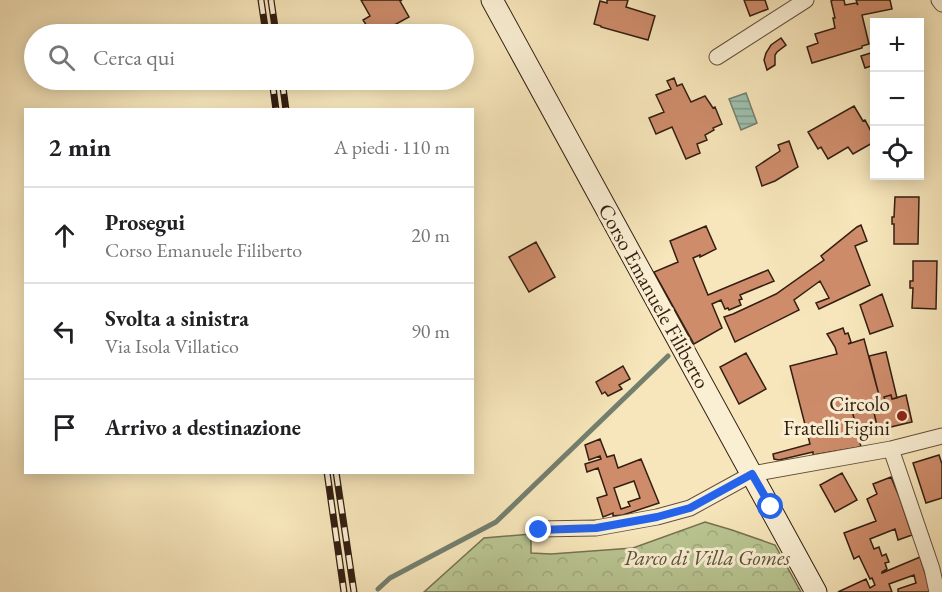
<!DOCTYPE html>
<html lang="it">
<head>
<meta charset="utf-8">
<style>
	:root { --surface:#fff; --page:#f6f6f6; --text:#202124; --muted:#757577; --line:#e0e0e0 }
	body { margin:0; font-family:"EB Garamond",serif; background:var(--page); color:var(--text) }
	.controls { position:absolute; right:18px; top:18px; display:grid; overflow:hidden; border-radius:0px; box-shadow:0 3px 15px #0003 }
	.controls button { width:54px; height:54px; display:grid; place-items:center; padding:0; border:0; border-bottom:2px solid var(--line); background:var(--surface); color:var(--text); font:30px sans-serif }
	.stop { position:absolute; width:18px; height:18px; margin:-14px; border:4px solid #2563eb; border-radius:50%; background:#fff }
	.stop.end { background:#2563eb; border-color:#fff; box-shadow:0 2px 6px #0008 }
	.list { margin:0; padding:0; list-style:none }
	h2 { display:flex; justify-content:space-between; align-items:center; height:78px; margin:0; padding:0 24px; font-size:26px }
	h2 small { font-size:20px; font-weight:400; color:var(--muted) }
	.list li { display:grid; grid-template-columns:39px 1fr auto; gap:18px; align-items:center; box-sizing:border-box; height:96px; padding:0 24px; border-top:2px solid var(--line) }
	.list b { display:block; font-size:22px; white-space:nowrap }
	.list p { margin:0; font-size:20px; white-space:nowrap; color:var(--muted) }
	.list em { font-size:20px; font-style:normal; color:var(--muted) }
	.icon { flex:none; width:33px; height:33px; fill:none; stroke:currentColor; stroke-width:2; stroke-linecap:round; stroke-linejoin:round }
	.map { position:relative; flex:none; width:942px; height:592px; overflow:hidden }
	.search { position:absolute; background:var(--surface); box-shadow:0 3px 15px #0003; left:24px; top:24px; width:450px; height:66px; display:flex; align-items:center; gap:15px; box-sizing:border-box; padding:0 21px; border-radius:33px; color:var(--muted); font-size:22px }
	.panel { position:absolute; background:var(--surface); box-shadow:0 3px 15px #0003; left:24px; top:108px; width:450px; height:366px; border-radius:0px }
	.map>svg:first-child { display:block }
	.park { fill:url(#park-crowns); stroke:#767252; stroke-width:1.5 }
	.water { fill:url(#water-rules); stroke:#737f6f; stroke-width:1.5 }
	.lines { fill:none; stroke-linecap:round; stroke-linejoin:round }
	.stream { stroke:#737f6f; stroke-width:5 }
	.building { fill:#ce8c6b; stroke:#331e11; stroke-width:1.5; fill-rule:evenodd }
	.minor-casing { stroke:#64503c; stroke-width:17 }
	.secondary-casing { stroke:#331e11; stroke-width:23 }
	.minor { stroke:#faefd3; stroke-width:15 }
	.secondary { stroke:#faefd3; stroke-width:21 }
	.rail-casing { stroke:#331e11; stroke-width:7 }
	.rail { stroke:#faefd3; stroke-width:4.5; stroke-dasharray:14; stroke-linecap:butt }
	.route { stroke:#2563eb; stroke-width:8 }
	.poi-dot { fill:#8f2418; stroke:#faefd3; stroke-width:2 }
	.labels { text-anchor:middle; stroke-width:6; stroke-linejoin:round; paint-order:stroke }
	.street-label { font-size:21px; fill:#331e11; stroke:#faefd3 }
	.poi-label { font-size:21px; fill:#331e11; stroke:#faefd3; text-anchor:end }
	.park-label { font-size:21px; font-style:italic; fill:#5b5038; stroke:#faefd3 }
</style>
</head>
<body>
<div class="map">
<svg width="942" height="592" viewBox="0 0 942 592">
	<defs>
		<pattern id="park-crowns" width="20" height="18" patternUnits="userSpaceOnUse" patternTransform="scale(1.5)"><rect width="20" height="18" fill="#b9c693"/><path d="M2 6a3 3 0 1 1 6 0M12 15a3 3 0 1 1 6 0" fill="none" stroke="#a0aa7e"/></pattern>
		<pattern id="water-rules" width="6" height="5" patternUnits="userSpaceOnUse" patternTransform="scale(1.5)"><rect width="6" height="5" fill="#9dc0ae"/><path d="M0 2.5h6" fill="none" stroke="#819b8c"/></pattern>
	</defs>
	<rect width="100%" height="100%" fill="#f7e6bb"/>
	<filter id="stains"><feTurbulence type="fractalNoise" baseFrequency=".00333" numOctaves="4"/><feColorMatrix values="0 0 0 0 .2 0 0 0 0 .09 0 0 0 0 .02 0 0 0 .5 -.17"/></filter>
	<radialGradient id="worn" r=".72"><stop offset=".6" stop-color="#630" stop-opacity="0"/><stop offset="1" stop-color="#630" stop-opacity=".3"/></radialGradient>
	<!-- park -->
	<path class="park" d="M705 522 732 530 775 545 801 592H424L484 538 531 534V553L551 554 633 548Z"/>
	<!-- water -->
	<path class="water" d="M746 93 757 123 741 130 729 99Z"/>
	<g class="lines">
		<!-- stream -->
		<path class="stream" d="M378 589 390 578 496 522 668 356"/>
	</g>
	<!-- building -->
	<path class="building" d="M361 0H402L400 1 409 17 378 34H372L363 20 370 16Z
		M607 0H628L626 7 655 16 648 40 601 27V26L594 24 600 1 607 3Z
		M744 0H765L768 9 750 16Z
		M833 0H844L845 5 856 3 858 5 856 0H890L892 9 862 15 869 44 862 46V48L812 63 807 47 818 43 815 34 835 28 833 18H835L831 1Z
		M781 38 786 45 777 52 775 55V65L767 70 764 60 766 53 771 45Z
		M873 51H874V65L865 68 861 56 874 52Z
		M674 78 677 86 682 84 691 102 705 96 713 108 715 107 722 124 713 128 714 130 705 135 707 140 697 144 700 153 686 159 672 127 656 134 649 118 664 112 656 95 671 89 667 81Z
		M854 106 863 121 865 120 874 137V142L853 154 848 147 828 159 821 147 818 149 808 132Z
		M789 141 798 167 775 181 762 186 756 167 780 151 778 145Z
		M895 197H919L918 244H894V224H892V217H894Z
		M861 225 867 241 855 246 870 285 819 309 816 303 829 298 820 281 794 300 799 310 735 342 724 317 733 314 776 294 824 260 821 256 857 227Z
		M706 226 716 249 700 257V255L693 258 708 295 768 270 774 281 740 295 742 299 739 300 741 305 729 310 728 308 725 309 721 300 712 304 722 328 694 344 654 272 678 262 670 241Z
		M536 242 555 277 529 292 509 257Z
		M913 261H937L936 309 912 308 913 288H910V281H913Z
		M882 294 893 326 870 334 860 305Z
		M843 328 845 334 848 333 851 342 848 344 864 339 880 399 851 406 861 447 813 455V452L779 460 774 459 773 454 810 444 790 366 837 354 835 347 827 334Z
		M886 352 897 398 892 399 891 395 884 397 885 400 872 404 878 430 858 435 851 406 880 399 869 356Z
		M746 353 766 389 739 404 720 367Z
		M623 366 630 379 619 385 622 389 608 396 605 392 602 394 596 382Z
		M891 395 892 399 906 395 912 422 878 430 872 404 885 400 884 397Z
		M600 439 607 457 614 455 618 468 641 459 659 503 623 515 613 516V513L603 517 597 498 607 495 598 468 587 472 585 464 601 459 600 456 589 460 585 445ZM634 481 640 498 628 502 630 506 621 509 614 488Z
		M939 455 942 464V498L926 503 913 463Z
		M842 473 857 500 835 512 820 485Z
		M891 477 900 499 912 535 898 540 895 529 870 539 874 549 879 547 882 556 886 554 889 562 885 563 887 569 882 572V573L920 557 931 592H898V589L916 583 914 575 889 584 892 592H838L866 579 870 588 875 585 872 578 870 579 859 556 854 559 844 533 876 521 867 499 877 494 873 484Z"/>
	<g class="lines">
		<defs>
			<path id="minor" d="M939 0 942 4
				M717 57 806 0
				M891 449 932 569 937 592
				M539 529 596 528 657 517 690 508 752 474 891 449 942 436"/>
			<path id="secondary" d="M492 0 816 592"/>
		</defs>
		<!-- minor casing -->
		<use href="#minor" class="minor-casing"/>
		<!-- secondary casing -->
		<use href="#secondary" class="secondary-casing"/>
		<!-- minor -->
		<use href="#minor" class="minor"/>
		<!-- secondary -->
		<use href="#secondary" class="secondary"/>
		<defs>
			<path id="rail" d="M261 0 266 34
				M271 0 276 34
				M272 80 276 110
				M282 80 286 110
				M327 472 344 592
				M336 472 354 592"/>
		</defs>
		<!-- rail casing -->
		<use href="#rail" class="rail-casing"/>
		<!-- rail -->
		<use href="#rail" class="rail"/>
	</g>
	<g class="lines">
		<!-- route -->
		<path class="route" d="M539 530 596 528 657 517 690 508 752 474 771 507"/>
	</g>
	<!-- markers -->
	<circle class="poi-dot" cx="902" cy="416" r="6"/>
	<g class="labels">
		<!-- street labels -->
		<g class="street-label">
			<text transform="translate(654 296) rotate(61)" y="7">Corso Emanuele Filiberto</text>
		</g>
		<!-- poi labels -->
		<g class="poi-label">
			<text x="890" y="411">Circolo<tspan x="890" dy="24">Fratelli Figini</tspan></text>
		</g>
		<!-- park labels -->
		<g class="park-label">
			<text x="707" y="565">Parco di Villa Gomes</text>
		</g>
	</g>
	<rect width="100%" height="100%" filter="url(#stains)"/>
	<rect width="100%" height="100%" fill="url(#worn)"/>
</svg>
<div class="controls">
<button>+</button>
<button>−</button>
<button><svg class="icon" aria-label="locate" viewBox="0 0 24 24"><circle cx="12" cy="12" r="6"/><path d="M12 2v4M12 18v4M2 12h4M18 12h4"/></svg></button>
</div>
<div class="stop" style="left:771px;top:507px"></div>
<div class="stop end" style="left:539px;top:530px"></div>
<div class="search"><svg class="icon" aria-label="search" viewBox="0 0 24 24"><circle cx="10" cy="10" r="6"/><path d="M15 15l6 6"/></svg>Cerca qui</div>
<section class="panel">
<h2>2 min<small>A piedi · 110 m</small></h2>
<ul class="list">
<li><svg class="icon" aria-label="ahead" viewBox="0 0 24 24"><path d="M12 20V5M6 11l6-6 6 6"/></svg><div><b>Prosegui</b><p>Corso Emanuele Filiberto</p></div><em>20 m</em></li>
<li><svg class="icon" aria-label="left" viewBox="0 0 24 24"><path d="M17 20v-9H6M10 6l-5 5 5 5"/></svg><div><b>Svolta a sinistra</b><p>Via Isola Villatico</p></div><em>90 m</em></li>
<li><svg class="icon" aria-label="arrive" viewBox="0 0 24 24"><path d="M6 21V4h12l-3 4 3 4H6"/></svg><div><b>Arrivo a destinazione</b></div></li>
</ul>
</section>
</div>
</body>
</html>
